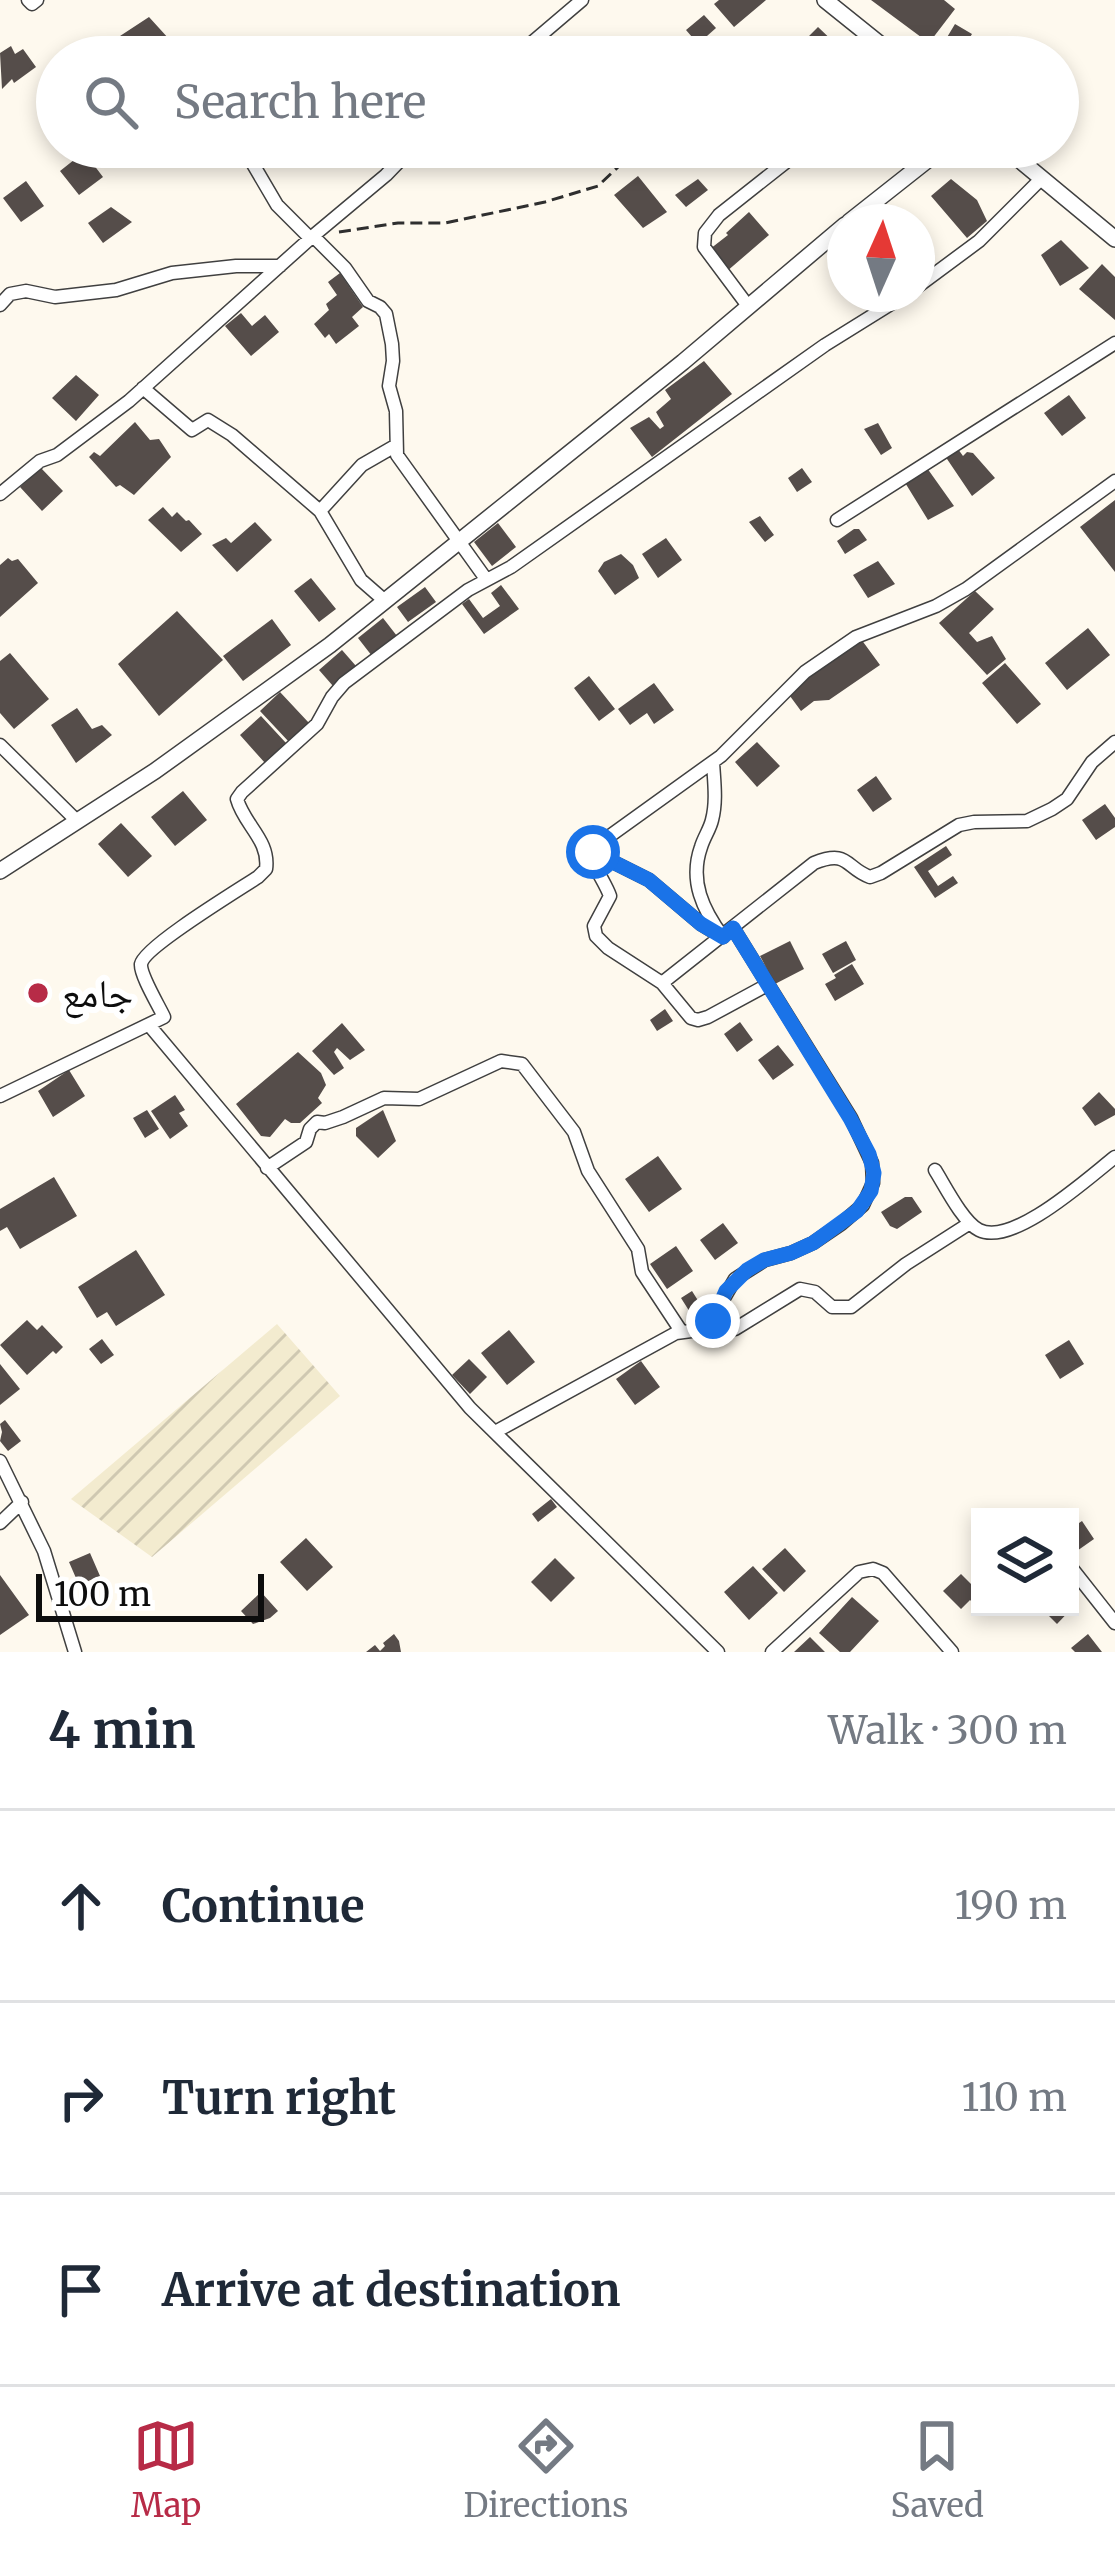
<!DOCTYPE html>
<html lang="en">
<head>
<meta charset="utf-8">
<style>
	:root { --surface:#fff; --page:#f6f6f7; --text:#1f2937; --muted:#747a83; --line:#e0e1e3; --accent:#b72b47 }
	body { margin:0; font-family:Merriweather,"Noto Naskh Arabic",serif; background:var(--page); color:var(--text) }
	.controls { position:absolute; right:36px; bottom:36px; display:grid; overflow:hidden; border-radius:0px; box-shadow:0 6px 18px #0003 }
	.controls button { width:108px; height:108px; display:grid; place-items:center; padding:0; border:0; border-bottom:3px solid var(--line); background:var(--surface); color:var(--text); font:60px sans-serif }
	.compass { position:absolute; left:827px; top:204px; width:108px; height:108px; border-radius:50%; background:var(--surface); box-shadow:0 6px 18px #0003; rotate:3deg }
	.scale { position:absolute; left:36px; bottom:30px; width:228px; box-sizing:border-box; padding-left:12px; border:6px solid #0d0d0d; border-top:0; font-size:33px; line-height:42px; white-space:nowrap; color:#0d0d0d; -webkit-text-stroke:9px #fff; paint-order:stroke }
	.stop { position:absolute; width:36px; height:36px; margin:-27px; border:9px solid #1a73e8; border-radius:50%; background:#fff }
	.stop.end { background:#1a73e8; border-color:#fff; box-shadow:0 3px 12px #0008 }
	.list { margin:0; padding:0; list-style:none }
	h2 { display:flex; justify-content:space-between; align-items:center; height:156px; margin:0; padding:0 48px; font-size:51px }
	h2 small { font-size:39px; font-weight:400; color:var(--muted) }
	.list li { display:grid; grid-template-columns:78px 1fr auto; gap:36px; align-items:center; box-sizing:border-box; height:192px; padding:0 48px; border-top:3px solid var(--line) }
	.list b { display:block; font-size:45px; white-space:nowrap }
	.list em { font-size:39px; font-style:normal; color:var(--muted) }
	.icon { flex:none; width:66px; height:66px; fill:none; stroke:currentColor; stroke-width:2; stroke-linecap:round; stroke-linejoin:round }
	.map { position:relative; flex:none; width:1115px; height:1652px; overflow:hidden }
	.search { position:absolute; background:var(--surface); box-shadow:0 6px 18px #0003; left:36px; right:36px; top:36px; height:132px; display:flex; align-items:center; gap:30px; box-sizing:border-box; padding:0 42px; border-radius:66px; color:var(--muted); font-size:45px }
	.sheet { height:732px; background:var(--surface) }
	nav { display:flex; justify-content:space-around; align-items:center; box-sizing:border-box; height:168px; border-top:3px solid var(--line); background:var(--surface); font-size:33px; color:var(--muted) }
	nav a { display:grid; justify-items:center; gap:6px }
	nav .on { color:var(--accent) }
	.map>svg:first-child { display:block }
	.farmland { fill:url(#farmland-furrows) }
	.building { fill:#554d4a }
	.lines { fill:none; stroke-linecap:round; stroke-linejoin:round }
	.minor-casing { stroke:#404040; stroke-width:15 }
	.tertiary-casing { stroke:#404040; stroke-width:18 }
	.path { stroke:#2f2f2f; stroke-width:3; stroke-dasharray:12 6; stroke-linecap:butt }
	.minor { stroke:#fff; stroke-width:12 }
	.tertiary { stroke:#fff; stroke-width:15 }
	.route { stroke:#1a73e8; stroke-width:15 }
	.poi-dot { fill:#b72b47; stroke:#fff; stroke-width:4.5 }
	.labels { text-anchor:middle; stroke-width:12; stroke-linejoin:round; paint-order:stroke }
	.poi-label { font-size:39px; fill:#0d0d0d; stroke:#fff; text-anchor:start }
</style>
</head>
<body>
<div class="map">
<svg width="1115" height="1652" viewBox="0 0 1115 1652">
	<defs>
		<pattern id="farmland-furrows" width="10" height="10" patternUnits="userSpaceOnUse" patternTransform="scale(3)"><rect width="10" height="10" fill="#f3ebcf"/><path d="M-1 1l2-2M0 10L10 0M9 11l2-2" fill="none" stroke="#cfc8b1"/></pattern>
	</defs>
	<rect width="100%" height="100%" fill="#fef9ee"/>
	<!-- farmland -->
	<path class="farmland" d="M277 1324 340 1396 152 1557 71 1499Z"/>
	<!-- building -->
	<path class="building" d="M719 0H766L734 27 714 4Z
		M871 0H944L955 9 929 43Z
		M704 15 716 28 698 44 686 30Z
		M149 17 169 39 138 57 120 36Z
		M955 24 972 34 958 57 940 49Z
		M818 27 840 48 831 57H811L815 52 804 41Z
		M11 46 15 54 23 49 36 67 14 83 12 79 2 89 0 53Z
		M84 152 103 177 79 195 60 171Z
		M638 176 667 212 643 228 614 195Z
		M698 179 708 190 686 207 675 195Z
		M951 179 977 200 987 221 967 238 931 196Z
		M26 181 44 206 21 222 3 198Z
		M111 207 132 222 103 243 88 223Z
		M749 212 769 235 726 272 710 249 728 235 726 233Z
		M1061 240 1089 268 1060 286 1041 255Z
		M1102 264 1115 277V320L1079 289Z
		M340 273 363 307 352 317 359 326 336 344 329 334 325 338 314 324 329 310 326 304 337 295 328 282Z
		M241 313 252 326 265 315 279 332 251 356 225 326Z
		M704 361 732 394 652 457 630 428 649 417 660 429 664 426 656 412 671 399 665 390Z
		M76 375 99 395 76 421 52 398Z
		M1069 395 1086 418 1062 436 1044 413Z
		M135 422 150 440 159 439 171 457 134 495 120 485 116 487 89 457 94 452 100 456Z
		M878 423 892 448 881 455 864 429Z
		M958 449 963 456 967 452 973 453 995 478 972 496 945 456Z
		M41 468 63 491 42 511 20 487Z
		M802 468 812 482 797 492 788 478Z
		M927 468 954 506 928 520 904 481Z
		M1115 500V572L1080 527Z
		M163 507 172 517 177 512 186 521 189 520 202 534 181 552 148 520Z
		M760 516 774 535 765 542 749 522Z
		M255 522 272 540 237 572 212 545 226 538 231 543Z
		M498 523 516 547 492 566 474 542Z
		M854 529H859L867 540 845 554 837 541Z
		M666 538 682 560 658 578 642 554Z
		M621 554 633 565 639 578 615 595 598 571 604 562Z
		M8 558 12 561 18 559 38 583 0 617V565Z
		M878 561 895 584 868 598 853 575Z
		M311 578 336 609 319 622 294 591Z
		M501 585 519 609 484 634 462 604 469 599 483 618 500 606 491 593Z
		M425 587 436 602 408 622 397 607Z
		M975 591 994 609 969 633 977 642 992 636 1006 659 987 675 939 623Z
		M177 611 223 660 159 716 118 664Z
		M383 618 397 636 372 656 358 638Z
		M272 619 291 645 243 681 223 656Z
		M1088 628 1110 655 1067 690 1045 663Z
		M861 639 880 665 829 700 814 701 801 711 787 692Z
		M342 650 356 666 333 686 319 670Z
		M10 653 49 699 14 729 0 713V661Z
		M1005 663 1041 704 1017 724 982 683Z
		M589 676 615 709 599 721 574 688Z
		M654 683 674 710 654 724 647 713 630 725 618 709Z
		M280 692 309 723 289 742 260 711Z
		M77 708 92 729 102 725 112 735 76 763 51 725Z
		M261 716 286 743 265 763 240 735Z
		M757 742 780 766 757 787 735 762Z
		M876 776 892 799 873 812 857 790Z
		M183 791 207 820 175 846 151 817Z
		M1105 804 1115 818V827L1096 840 1082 820Z
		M121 823 152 856 128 877 98 844Z
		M946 846 952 855 928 871 938 886 953 876 958 883 935 898 914 867Z
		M790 941 804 969 775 984 760 956Z
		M846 941 856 960 833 973 822 954Z
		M852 964 864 984 835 1001 825 984 836 978 834 975Z
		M665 1009 673 1021 657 1031 650 1020Z
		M740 1022 753 1040 737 1052 724 1034Z
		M342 1023 365 1050 350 1060 337 1048 334 1052 344 1068 334 1075 312 1051Z
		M778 1045 794 1065 773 1080 758 1060Z
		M298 1052 321 1073 326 1085 318 1098 322 1103 300 1123H291L285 1119 270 1137 261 1136 236 1104Z
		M69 1070 85 1096 53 1117 38 1091Z
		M1099 1092 1115 1109V1115L1095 1126 1082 1108Z
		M175 1095 185 1110 179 1113 188 1126 170 1139 151 1111Z
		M147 1110 159 1129 145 1138 133 1118Z
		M383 1110 396 1141 378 1158 356 1136V1128Z
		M658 1156 682 1189 649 1212 625 1179Z
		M54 1177 77 1216 20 1249 7 1227 0 1231V1209Z
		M905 1197H912L922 1212 897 1229 890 1226 881 1212Z
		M723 1223 738 1243 715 1260 700 1240Z
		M676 1246 693 1271 667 1289 650 1264Z
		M136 1250 165 1295 116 1326 107 1312 97 1318 78 1287Z
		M692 1291 704 1310 693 1317 681 1298Z
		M27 1320 37 1330 42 1325 63 1347 56 1354 53 1351 27 1375 0 1345Z
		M509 1330 535 1362 507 1385 481 1353Z
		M102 1339 114 1355 101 1364 89 1349Z
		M1069 1340 1084 1364 1060 1379 1045 1355Z
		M469 1359 487 1377 470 1394 452 1375Z
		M641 1361 660 1387 635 1405 616 1379Z
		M0 1364 20 1389 0 1405Z
		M5 1420 21 1441 8 1451 0 1441 2 1432 0 1424Z
		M551 1499 557 1507 538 1522 532 1514Z
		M1082 1521 1094 1539 1074 1553 1070 1548V1529Z
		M306 1538 333 1567 307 1591 280 1562Z
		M785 1548 806 1571 784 1592 762 1569Z
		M90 1553 100 1576 79 1585 69 1562Z
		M555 1558 575 1578 551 1602 531 1582Z
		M753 1566 778 1593 749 1620 724 1592Z
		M961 1574 980 1593V1609L970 1600 961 1609 943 1591Z
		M0 1575 29 1615 0 1635Z
		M261 1592 278 1611 270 1618 253 1624 241 1611Z
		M852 1597 879 1621 850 1652H840L819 1633Z
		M1070 1599 1076 1604 1057 1624 1040 1607H1070Z
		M394 1634 399 1641 401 1652H366L375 1645 380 1651 385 1646 383 1643Z
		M1088 1634 1102 1652H1075L1071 1648Z
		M810 1637 825 1652H794Z"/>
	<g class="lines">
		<defs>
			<path id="minor" d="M28 0 32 4 37 0
				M260 57C278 47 297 41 314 57
				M515 57 582 0
				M243 147 277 205 310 238
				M313 236 345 268 368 301 380 307 386 314 392 344 393 361 389 386 396 411 397 455 486 579
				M917 287 979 241 1042 178
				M0 305 10 294 26 291 55 297 116 290 172 273 236 266H280
				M748 306 704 247 705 233 719 215 805 147
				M143 388 192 430 208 420 232 435 320 511 361 580 385 601
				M0 494 40 461 57 455 129 401 313 236 386 175 413 147
				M320 511 362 465 395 446
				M837 520 1115 343
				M0 745 77 821
				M713 762C714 781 717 801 712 820 710 829 704 837 701 847 689 881 703 910 723 937
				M593 852 649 880 701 924 716 933
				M662 983 814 863C849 849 845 868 870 877L881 873 959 825 974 822 1027 821 1052 809 1067 799 1092 762 1115 742
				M767 985 708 1017 698 1020 691 1018 662 983 608 948 596 936 594 926 610 896C604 879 591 867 593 848L721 756 805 672 856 637 936 606 966 589 1115 481
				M149 1025 470 1408 718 1652
				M0 1096 164 1017C159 1006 140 975 141 964 144 947 240 889 258 877L266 869C270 840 244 825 237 799L242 792 317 724 332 697 344 683 468 590 511 567 825 345 907 294
				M267 1168 306 1142 310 1129 317 1122 325 1123 343 1117 384 1098 419 1099 501 1061 522 1064 574 1132 588 1171 638 1249 642 1272 681 1331
				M935 1170C945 1186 963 1222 979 1230 1013 1247 1088 1178 1115 1157
				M713 1321 724 1329H735L800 1289 815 1292 832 1307H851L906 1264 970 1223
				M495 1432 676 1333 699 1330 709 1324 735 1279 765 1260 791 1253 813 1243 841 1224 863 1205 873 1183 872 1163 851 1118 733 928
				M0 1461 44 1551 75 1652
				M0 1523 22 1502
				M1070 1566 1115 1623
				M772 1652 859 1572 873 1569 883 1573 952 1652"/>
			<path id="tertiary" d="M825 0 896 57
				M1004 147 1115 239
				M849 222 944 147
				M0 871 155 771 330 645 683 362 845 225"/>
		</defs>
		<!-- minor casing -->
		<use href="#minor" class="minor-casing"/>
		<!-- tertiary casing -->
		<use href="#tertiary" class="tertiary-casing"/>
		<!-- path -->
		<path class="path" d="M339 232 398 223H445L545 202 598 186 639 147"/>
		<!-- minor -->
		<use href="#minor" class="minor"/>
		<!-- tertiary -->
		<use href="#tertiary" class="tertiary"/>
	</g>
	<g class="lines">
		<!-- route -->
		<path class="route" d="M593 852 649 880 701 924 723 937 733 928 850 1118 869 1154 874 1173 871 1191 857 1211 813 1243 791 1253 764 1260 747 1270 726 1291 713 1321"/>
	</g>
	<!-- markers -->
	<circle class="poi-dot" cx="38" cy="993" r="12"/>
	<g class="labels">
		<!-- poi labels -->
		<g class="poi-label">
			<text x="62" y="1007">جامع</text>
		</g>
	</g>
</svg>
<div class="controls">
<button><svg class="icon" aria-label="layers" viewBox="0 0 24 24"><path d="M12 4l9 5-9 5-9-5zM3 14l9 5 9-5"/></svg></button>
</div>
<svg class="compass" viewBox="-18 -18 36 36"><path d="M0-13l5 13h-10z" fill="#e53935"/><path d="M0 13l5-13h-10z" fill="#747a83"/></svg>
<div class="scale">100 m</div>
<div class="stop" style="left:593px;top:852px"></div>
<div class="stop end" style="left:713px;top:1321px"></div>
<div class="search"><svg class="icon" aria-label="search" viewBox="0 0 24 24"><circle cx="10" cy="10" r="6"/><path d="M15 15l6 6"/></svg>Search here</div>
</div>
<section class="sheet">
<h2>4 min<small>Walk · 300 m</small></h2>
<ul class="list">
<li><svg class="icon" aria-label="ahead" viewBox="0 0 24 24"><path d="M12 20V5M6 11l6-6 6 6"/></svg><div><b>Continue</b></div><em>190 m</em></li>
<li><svg class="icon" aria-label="right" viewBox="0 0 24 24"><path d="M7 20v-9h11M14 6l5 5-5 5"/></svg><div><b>Turn right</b></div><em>110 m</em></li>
<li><svg class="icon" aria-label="arrive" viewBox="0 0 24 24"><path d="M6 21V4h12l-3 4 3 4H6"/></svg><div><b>Arrive at destination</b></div></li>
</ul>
</section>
<nav>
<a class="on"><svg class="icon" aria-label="map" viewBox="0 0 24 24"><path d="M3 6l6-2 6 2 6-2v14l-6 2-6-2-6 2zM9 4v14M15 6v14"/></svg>Map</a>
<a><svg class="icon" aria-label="directions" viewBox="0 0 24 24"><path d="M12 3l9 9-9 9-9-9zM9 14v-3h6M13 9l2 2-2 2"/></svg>Directions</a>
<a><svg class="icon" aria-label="saved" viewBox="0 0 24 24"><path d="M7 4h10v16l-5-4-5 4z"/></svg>Saved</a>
</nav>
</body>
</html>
